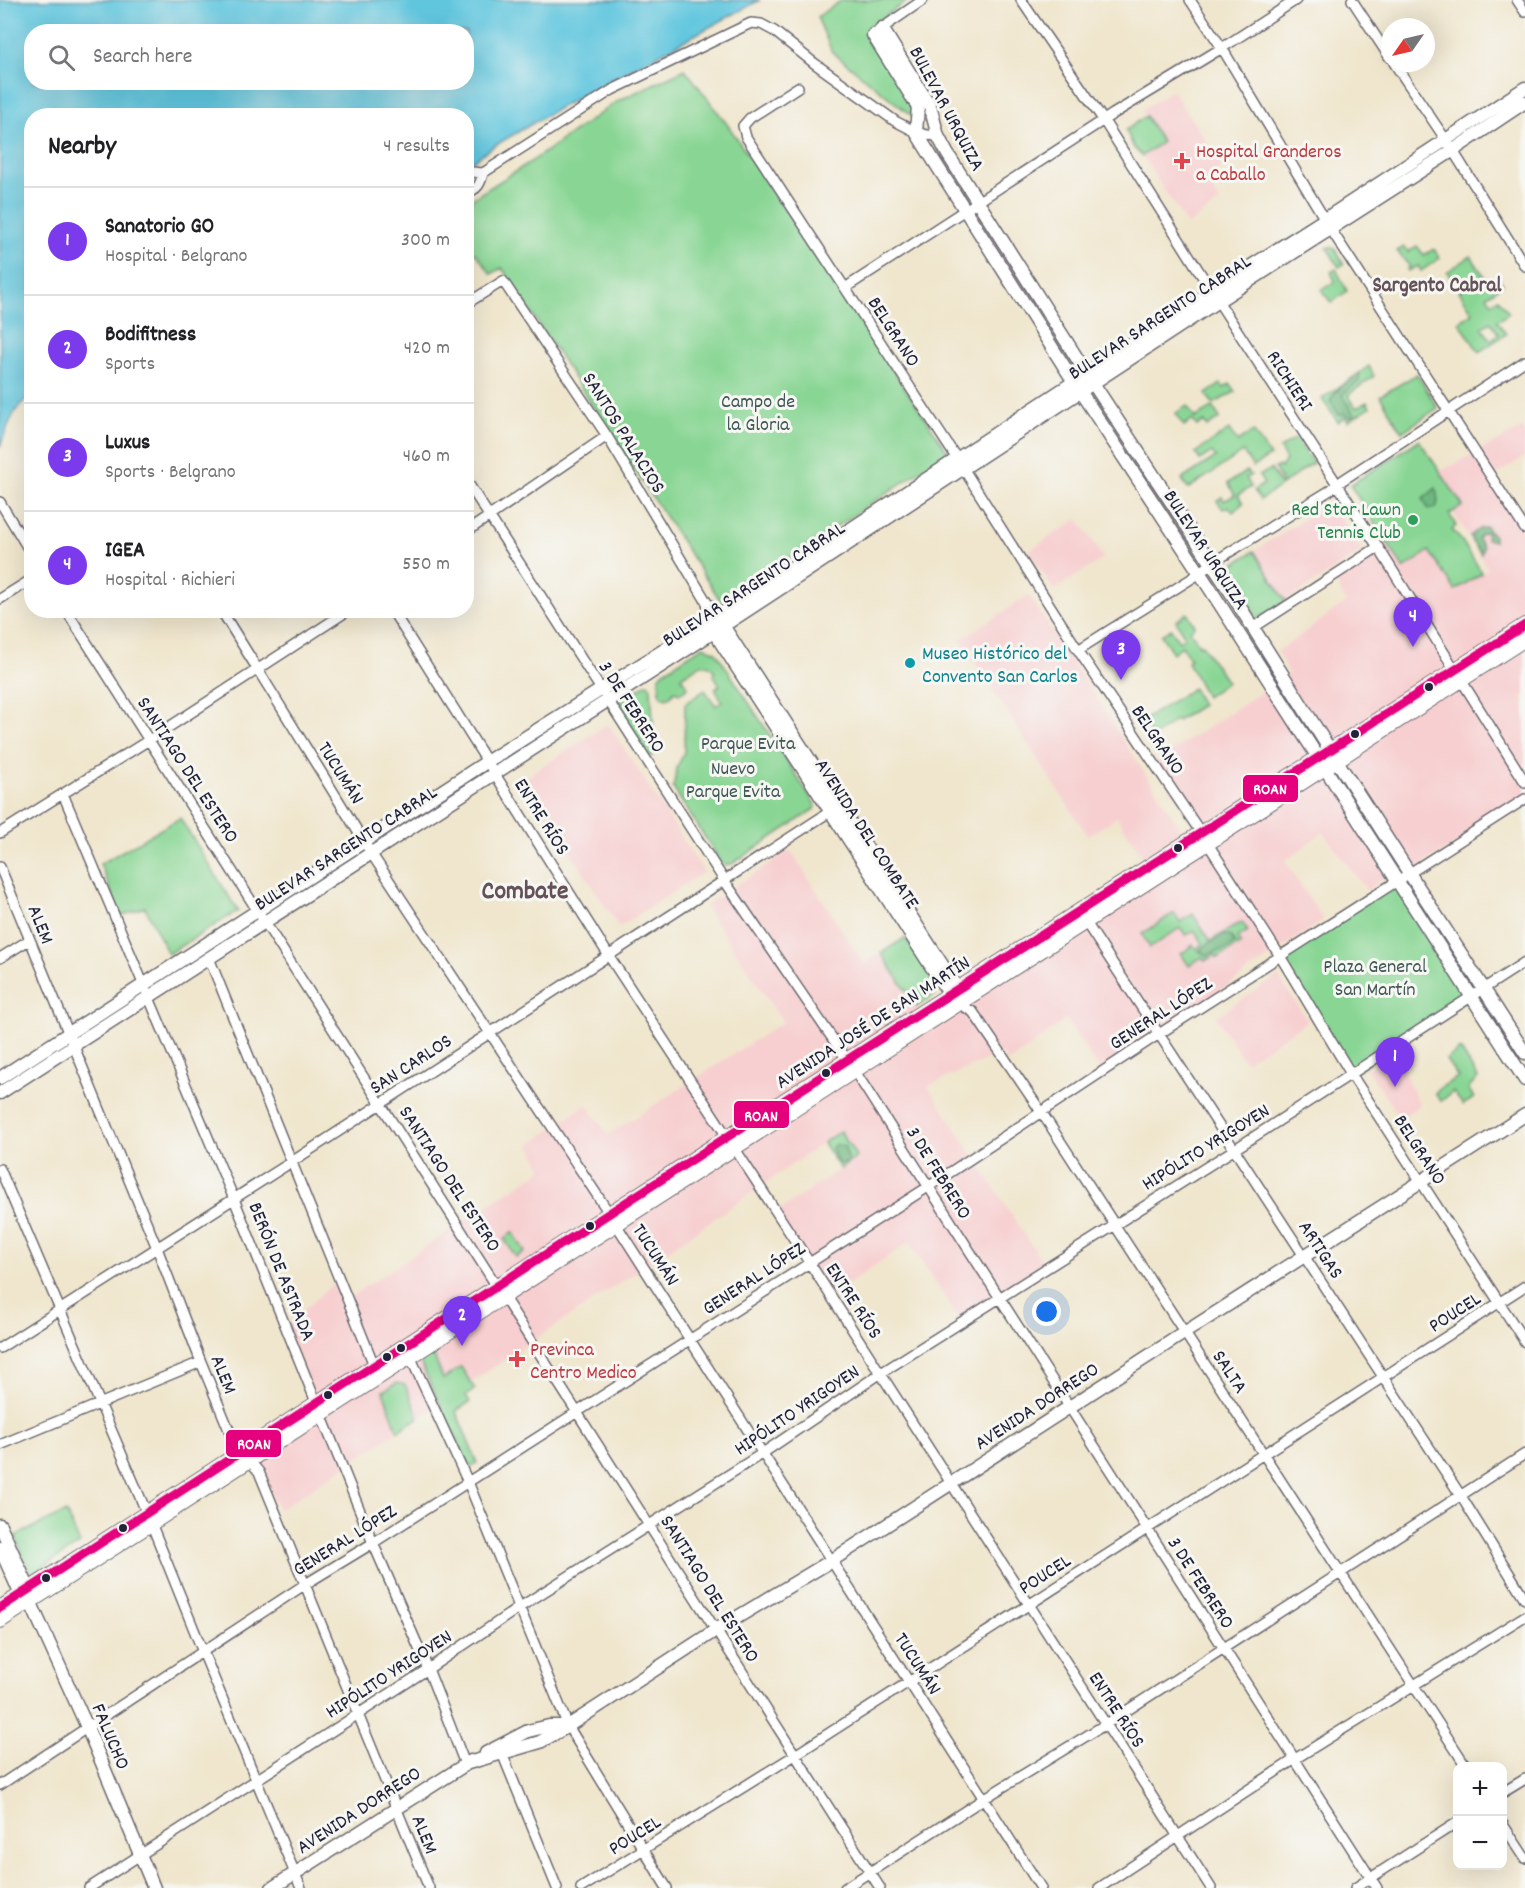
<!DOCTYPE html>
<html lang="en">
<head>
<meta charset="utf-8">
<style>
	:root { --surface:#fff; --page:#f2f2f2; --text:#202124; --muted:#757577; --line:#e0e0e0; --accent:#7c3aed }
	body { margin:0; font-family:Dekko,sans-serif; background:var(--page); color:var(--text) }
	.controls { position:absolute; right:18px; bottom:18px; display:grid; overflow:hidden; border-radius:12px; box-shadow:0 6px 24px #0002 }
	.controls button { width:54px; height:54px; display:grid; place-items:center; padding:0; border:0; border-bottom:2px solid var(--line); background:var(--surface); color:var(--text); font:30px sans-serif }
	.compass { position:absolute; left:1381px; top:18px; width:54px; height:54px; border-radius:50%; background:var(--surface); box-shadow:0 6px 24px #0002; rotate:236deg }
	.you { position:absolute; left:1047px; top:1312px; width:21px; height:21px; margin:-15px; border:4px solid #fff; border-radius:50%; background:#1a73e8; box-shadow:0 0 0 9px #1a73e833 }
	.badge { display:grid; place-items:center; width:39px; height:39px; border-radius:50%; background:var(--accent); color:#fff; font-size:20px; font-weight:700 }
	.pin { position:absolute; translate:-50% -50px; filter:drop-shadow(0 2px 3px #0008) }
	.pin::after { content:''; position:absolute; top:32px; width:21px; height:18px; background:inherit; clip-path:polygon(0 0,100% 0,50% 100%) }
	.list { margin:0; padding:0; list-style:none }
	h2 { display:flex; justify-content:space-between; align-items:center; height:78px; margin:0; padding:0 24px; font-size:26px }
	h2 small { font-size:20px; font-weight:400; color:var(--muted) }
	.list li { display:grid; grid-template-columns:39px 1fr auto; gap:18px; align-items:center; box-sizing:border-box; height:108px; padding:0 24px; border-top:2px solid var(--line) }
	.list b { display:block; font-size:22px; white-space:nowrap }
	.list p { margin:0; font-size:20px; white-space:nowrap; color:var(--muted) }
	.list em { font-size:20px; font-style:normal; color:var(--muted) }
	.icon { flex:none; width:33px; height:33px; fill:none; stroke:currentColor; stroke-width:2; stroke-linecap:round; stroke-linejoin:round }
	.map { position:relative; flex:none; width:1525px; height:1888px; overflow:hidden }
	.search { position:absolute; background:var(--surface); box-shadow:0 6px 24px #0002; left:24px; top:24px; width:450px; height:66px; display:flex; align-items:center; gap:15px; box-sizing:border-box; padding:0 21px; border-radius:24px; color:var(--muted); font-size:22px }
	.panel { position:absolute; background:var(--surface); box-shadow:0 6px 24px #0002; left:24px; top:108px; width:450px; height:510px; border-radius:24px }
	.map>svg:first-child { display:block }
	.built { fill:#f7cfd0 }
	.green { fill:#89d694; stroke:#567c68; stroke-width:1.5; fill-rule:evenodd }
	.forest { fill:#6eb77e; stroke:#486c5c; stroke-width:1.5 }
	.water { fill:#61c6de; stroke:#42748c; stroke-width:1.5; fill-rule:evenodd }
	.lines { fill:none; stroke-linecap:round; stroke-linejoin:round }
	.street-casing { stroke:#6a676e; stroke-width:12 }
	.secondary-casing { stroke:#6a676e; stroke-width:15 }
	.primary-casing { stroke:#6a676e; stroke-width:16 }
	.street { stroke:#fff; stroke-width:9 }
	.secondary { stroke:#fff; stroke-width:12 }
	.primary { stroke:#fff; stroke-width:14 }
	.bus-1-casing { stroke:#f6f6f2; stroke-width:14 }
	.bus-1 { stroke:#e5007d; stroke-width:9 }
	.health-dot { fill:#e0444e; stroke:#f6f6f2; stroke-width:2 }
	.leisure-dot { fill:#2e9e5b; stroke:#f6f6f2; stroke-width:2 }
	.culture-dot { fill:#0f9aa8; stroke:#f6f6f2; stroke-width:2 }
	.bus-dot { fill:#22223b; stroke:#f6f6f2; stroke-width:2 }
	.labels { text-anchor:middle; stroke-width:6; stroke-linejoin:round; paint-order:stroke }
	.street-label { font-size:20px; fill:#22223b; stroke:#f6f6f2 }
	.health-label { font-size:20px; fill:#be3a42; stroke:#f6f6f2; text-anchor:start }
	.park-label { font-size:20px; fill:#415856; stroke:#f6f6f2 }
	.leisure-label { font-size:20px; fill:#27864d; stroke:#f6f6f2; text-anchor:end }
	.culture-label { font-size:20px; fill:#0d838f; stroke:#f6f6f2; text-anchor:start }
	.neighbourhood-label { font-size:21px; font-weight:bold; fill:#645258; stroke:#f6f6f2 }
	.district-label { font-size:26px; font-weight:bold; fill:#645258; stroke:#f6f6f2 }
	.line-badge { stroke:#f6f6f2; stroke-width:2 }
	.badge-label { font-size:16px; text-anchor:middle; font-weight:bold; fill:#fff }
</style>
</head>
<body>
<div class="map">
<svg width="1525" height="1888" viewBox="0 0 1525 1888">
	<rect width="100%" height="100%" fill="#f6f6f2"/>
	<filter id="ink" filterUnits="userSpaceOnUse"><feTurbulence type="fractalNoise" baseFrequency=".0167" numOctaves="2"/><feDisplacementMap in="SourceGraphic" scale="12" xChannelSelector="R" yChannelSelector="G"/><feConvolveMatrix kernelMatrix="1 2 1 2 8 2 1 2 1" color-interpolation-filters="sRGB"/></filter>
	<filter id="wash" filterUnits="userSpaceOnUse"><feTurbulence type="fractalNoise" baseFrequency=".008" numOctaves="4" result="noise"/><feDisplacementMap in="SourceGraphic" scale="24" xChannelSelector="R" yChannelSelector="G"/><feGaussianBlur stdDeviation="1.35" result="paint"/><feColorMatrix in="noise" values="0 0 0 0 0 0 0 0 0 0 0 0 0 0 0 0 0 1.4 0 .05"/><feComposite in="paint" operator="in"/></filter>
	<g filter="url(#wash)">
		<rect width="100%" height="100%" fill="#f0e6cd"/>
		<!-- built -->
		<path class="built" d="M1172 90 1222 166 1208 178 1210 186 1220 202 1187 225 1142 156 1161 142 1142 110Z
			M1523 428 1525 430V456L1492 478 1525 529V695L1521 698 1525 705V799L1409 873 1402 862 1367 891 1323 832 1285 861 1323 920 1101 1073 1066 1019 1008 1063 1001 1053 928 1086 1046 1268 961 1322 909 1242 831 1296 776 1213 857 1158 840 1131 644 1267 279 1510 253 1458 322 1413 285 1326 339 1279 347 1299 543 1169 530 1145 587 1104 608 1135 783 1022 705 906 790 850 864 964 881 953 917 1007 924 1024 1207 843 1154 763 1289 674 1277 652 1346 602 1333 577 1388 543 1427 549 1455 590 1488 569 1431 476Z
			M1331 502 1362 551 1286 601 1254 551Z
			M1078 519 1104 558 1054 590 1028 551Z
			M1029 595 1183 832 1143 857 1117 817 1088 836 960 640Z
			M608 724 704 872 619 927 523 779Z
			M1278 976 1308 1021 1245 1062 1216 1017Z
			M1393 1051 1420 1105 1400 1118 1367 1069Z"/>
		<!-- green -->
		<path class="green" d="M842 0H909L868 28 918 107 917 120 832 52 817 17Z
			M685 69 727 124 948 452 722 603 502 268 491 274 476 253 467 254V202L532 161 618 101Z
			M1146 116 1162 142 1142 156 1134 148 1126 130Z
			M1417 246 1424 255 1434 249 1440 258 1421 271 1418 266 1408 271 1407 269 1410 267 1397 251 1404 247 1408 252Z
			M1330 247 1334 248 1344 264 1339 267 1327 248Z
			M1471 256 1485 278 1483 279 1486 285 1498 277 1503 284 1487 296 1492 303 1498 298 1509 313 1497 321 1506 334 1479 352 1459 322 1473 313 1459 291 1467 286 1463 281 1456 286 1447 272ZM1491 322 1499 334 1490 340 1482 327Z
			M1336 269 1347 291 1331 303 1322 290 1335 281 1331 272Z
			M1369 366 1374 376 1348 395 1356 408 1367 402 1370 407 1348 421 1345 417 1338 422 1322 399Z
			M1417 374 1438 408 1402 432 1380 396Z
			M1221 384 1224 388 1230 384 1235 392 1213 404 1206 394Z
			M1187 406 1195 418 1213 407 1220 418 1207 427 1204 422 1197 426 1192 420 1184 426 1175 414Z
			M1229 430 1238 442 1253 431 1270 456 1253 467 1243 452 1188 489 1182 479 1216 457 1212 452 1200 460 1195 453Z
			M1296 438 1313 463 1260 500 1254 490 1264 484 1259 476 1271 469 1280 484 1282 483 1275 468 1279 466 1281 468 1286 460 1280 449Z
			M1419 440 1463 506 1449 514 1456 526 1452 530 1462 541 1482 573 1455 590 1429 551 1404 569 1350 485Z
			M1247 471 1251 475 1246 478 1251 487 1238 495 1243 503 1233 512 1228 506 1223 509 1217 501 1222 497 1224 501 1235 495 1228 483Z
			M1254 551 1286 601 1258 619 1225 570Z
			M1187 613 1195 625 1190 631 1200 646 1202 645 1227 682 1206 697 1188 662 1190 659 1182 646 1173 653 1161 635 1171 629 1179 641 1185 637 1176 621Z
			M703 646 716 652 816 806 815 809 732 864 723 865 673 788 677 767 684 753 685 704 705 690 716 706 722 701 715 689 720 685 713 674 715 672 710 666 701 664 681 677 688 687 680 693 674 691 671 696 666 698 660 695 659 677 663 672Z
			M646 684H649L651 689 655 753 652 756H649L620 710V701Z
			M1193 688 1202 705 1177 721 1176 720 1153 737 1142 721Z
			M180 818 238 911 168 954 145 907 121 916 100 864Z
			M1397 881 1471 996 1351 1074 1280 956Z
			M1174 913 1180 922 1193 914 1210 941 1242 922 1248 931 1237 938 1241 944 1217 958 1215 955 1205 961 1202 957 1189 966 1181 954 1193 945 1196 949 1203 943 1195 931 1186 935 1180 928 1150 948 1142 934Z
			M905 938 938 987 935 995 917 1007 881 953Z
			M1460 1049 1478 1078 1468 1088 1474 1098 1463 1105 1453 1092 1441 1101 1435 1094 1440 1088 1458 1077 1446 1060Z
			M840 1131 857 1157 840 1169 823 1143Z
			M513 1232 525 1252 516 1257 504 1239Z
			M431 1348 443 1379 461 1367 475 1389 466 1396 470 1402 456 1411 477 1463 470 1468 420 1362Z
			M397 1383 405 1385 419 1417 398 1431 383 1391Z
			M66 1512 80 1544 31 1574 15 1536Z"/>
		<!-- forest -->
		<path class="forest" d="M1360 374 1359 381 1342 395 1355 416 1349 417 1345 414 1339 415 1330 401C1337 387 1348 382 1360 374Z
			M1436 488 1438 502 1436 508 1428 509 1423 499Z
			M1486 527 1494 536V541L1486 539 1487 532 1481 534 1478 538 1483 547 1481 554 1472 542 1470 536 1479 529Z
			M1224 935H1230L1235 943C1226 952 1216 949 1208 956L1199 951C1204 944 1216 941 1224 935Z
			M835 1144 845 1147 848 1161 844 1164H839L835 1158 832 1148Z"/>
		<!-- water -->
		<path class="water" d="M0 0H760L557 109 494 146 467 165 466 116H32L31 395C14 407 7 427 0 447ZM32 32H466V82H32Z"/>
	</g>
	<g filter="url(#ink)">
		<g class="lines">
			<defs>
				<path id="street" d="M1021 0 1104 121 1218 301 1378 547 1525 782
					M1190 0 1222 48 1330 228 1525 529
					M1352 0 1390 58
					M1517 0 1525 12
					M878 31 923 0
					M1394 63 1450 146 1525 266
					M798 87 750 118 743 126 746 137 963 468 1078 650 1201 833 1280 956 1351 1074 1525 1342
					M466 174 472 172 483 173 612 90 751 23 761 24 774 31 814 63 895 121 916 132 927 135 938 136
					M466 192C478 191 481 182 483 173
					M845 288 1113 114 1222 48 1296 0
					M466 304 503 281 607 436 709 606
					M466 480 724 880 854 1070 1377 1888
					M0 502 32 555
					M466 532 607 436
					M0 599 32 579
					M66 610C338 1036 611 1461 880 1888
					M221 610 371 853 605 1207 1041 1888
					M392 610 609 956 809 1262 1211 1888
					M1253 628 1378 547
					M1078 650 1194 577C1200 571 1206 569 1212 563L1329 491 1343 480 1525 361
					M63 794 234 1199 373 1543 428 1669 465 1764
					M0 833 149 740 349 610
					M0 867 157 1248 201 1362 234 1442 259 1472 429 1888
					M1085 921 1461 1496 1525 1599
					M0 958 29 940
					M209 958 374 1365
					M958 1003 973 1012 1042 1113 1466 1766
					M0 1169 151 1523 203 1652 301 1888
					M0 1348 290 1163 834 809
					M410 1356 468 1482 568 1726 667 1888
					M0 1445 201 1362
					M505 1749 502 1753 557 1888
					M0 1785 304 1585 373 1543 928 1187 1159 1034 1525 799
					M1502 1793 1525 1779
					M1502 1823 1525 1858
					M89 1888 428 1669 520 1607 763 1453 881 1373 1235 1149 1525 962
					M581 1888 795 1755 1525 1286
					M845 1888 985 1798 1106 1724 1525 1454
					M1099 1888 1295 1759 1525 1616
					M1355 1888 1458 1822"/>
				<path id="secondary" d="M882 28 930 106 938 136 947 153 1087 374 1235 599 1330 750 1525 1053
					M873 35 918 107 916 132 934 161 1074 382 1203 578 1525 1080
					M709 606 714 632 942 983 955 1000
					M720 621 963 997
					M0 1078 488 761 729 609 1212 291 1325 219 1525 88
					M0 1093 723 626 1218 301 1452 151 1525 102
					M0 1525 29 1589 30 1601 87 1727 154 1888
					M0 1548 21 1595 27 1599
					M486 1753 528 1731 549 1726H568
					M465 1764 540 1742 568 1726 716 1630 831 1561 1184 1333 1525 1115
					M272 1888 471 1761"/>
				<path id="primary" d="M0 1608 727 1137 1525 625
					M0 1621 1525 639"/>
			</defs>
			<!-- street casing -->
			<use href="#street" class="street-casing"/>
			<!-- secondary casing -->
			<use href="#secondary" class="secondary-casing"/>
			<!-- primary casing -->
			<use href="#primary" class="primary-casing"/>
			<!-- street -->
			<use href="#street" class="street"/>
			<!-- secondary -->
			<use href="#secondary" class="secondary"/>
			<!-- primary -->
			<use href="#primary" class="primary"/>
			<defs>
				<path id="bus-1" d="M0 1608 727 1137 1525 625"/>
			</defs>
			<!-- bus-1 casing -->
			<use href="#bus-1" class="bus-1-casing"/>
			<!-- bus-1 -->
			<use href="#bus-1" class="bus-1"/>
		</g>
	</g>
	<!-- markers -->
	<g class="health-dot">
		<path d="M1179 152h6v6h6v6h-6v6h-6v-6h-6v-6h6z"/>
		<path d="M514 1350h6v6h6v6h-6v6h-6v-6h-6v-6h6z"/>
	</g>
	<circle class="leisure-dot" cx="1413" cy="520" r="6"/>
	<circle class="culture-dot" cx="910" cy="663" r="6"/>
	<g class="bus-dot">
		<circle cx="1429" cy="687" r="5"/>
		<circle cx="1355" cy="734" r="5"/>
		<circle cx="1178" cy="848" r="5"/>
		<circle cx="826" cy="1073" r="5"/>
		<circle cx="590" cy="1226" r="5"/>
		<circle cx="401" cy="1348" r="5"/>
		<circle cx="387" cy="1357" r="5"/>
		<circle cx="328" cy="1395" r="5"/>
		<circle cx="123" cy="1528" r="5"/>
		<circle cx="46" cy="1578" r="5"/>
	</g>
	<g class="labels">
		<!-- street labels -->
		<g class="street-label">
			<text transform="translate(948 108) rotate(62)" y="7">BULEVAR URQUIZA</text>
			<text transform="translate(1159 316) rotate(-33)" y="7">BULEVAR SARGENTO CABRAL</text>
			<text transform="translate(895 331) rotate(57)" y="7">BELGRANO</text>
			<text transform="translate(1291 380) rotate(57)" y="7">RICHIERI</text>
			<text transform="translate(625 432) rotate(58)" y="7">SANTOS PALACIOS</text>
			<text transform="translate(1207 549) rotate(57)" y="7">BULEVAR URQUIZA</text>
			<text transform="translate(753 583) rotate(-33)" y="7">BULEVAR SARGENTO CABRAL</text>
			<text transform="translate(633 706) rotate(57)" y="7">3 DE FEBRERO</text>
			<text transform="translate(1159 739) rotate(56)" y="7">BELGRANO</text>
			<text transform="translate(189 769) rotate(57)" y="7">SANTIAGO DEL ESTERO</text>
			<text transform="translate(342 772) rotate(58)" y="7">TUCUMÁN</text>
			<text transform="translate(543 816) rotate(58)" y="7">ENTRE RÍOS</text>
			<text transform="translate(868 833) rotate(57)" y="7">AVENIDA DEL COMBATE</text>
			<text transform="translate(345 847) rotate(-33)" y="7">BULEVAR SARGENTO CABRAL</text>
			<text transform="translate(42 924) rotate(68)" y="7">ALEM</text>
			<text transform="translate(1160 1012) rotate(-33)" y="7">GENERAL LÓPEZ</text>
			<text transform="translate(872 1021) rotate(-33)" y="7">AVENIDA JOSÉ DE SAN MARTÍN</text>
			<text transform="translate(410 1063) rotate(-33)" y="7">SAN CARLOS</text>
			<text transform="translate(1205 1146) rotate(-32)" y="7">HIPÓLITO YRIGOYEN</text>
			<text transform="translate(1421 1149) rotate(57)" y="7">BELGRANO</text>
			<text transform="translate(940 1172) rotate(58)" y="7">3 DE FEBRERO</text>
			<text transform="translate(451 1178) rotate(57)" y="7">SANTIAGO DEL ESTERO</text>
			<text transform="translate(1322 1249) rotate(57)" y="7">ARTIGAS</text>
			<text transform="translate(657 1254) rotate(57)" y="7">TUCUMÁN</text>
			<text transform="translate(283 1271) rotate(68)" y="7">BERÓN DE ASTRADA</text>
			<text transform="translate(753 1277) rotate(-33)" y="7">GENERAL LÓPEZ</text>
			<text transform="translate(855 1300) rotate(57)" y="7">ENTRE RÍOS</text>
			<text transform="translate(1454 1311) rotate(-33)" y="7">POUCEL</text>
			<text transform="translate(1231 1371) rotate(57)" y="7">SALTA</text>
			<text transform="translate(225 1374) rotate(68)" y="7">ALEM</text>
			<text transform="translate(1036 1405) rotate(-33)" y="7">AVENIDA DORREGO</text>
			<text transform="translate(796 1409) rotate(-34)" y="7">HIPÓLITO YRIGOYEN</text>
			<text transform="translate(344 1539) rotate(-32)" y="7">GENERAL LÓPEZ</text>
			<text transform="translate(1044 1573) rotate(-33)" y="7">POUCEL</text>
			<text transform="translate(1202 1582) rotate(57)" y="7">3 DE FEBRERO</text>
			<text transform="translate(711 1588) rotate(58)" y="7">SANTIAGO DEL ESTERO</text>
			<text transform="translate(919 1663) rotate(57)" y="7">TUCUMÁN</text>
			<text transform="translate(388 1673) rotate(-33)" y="7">HIPÓLITO YRIGOYEN</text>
			<text transform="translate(1118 1709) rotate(57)" y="7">ENTRE RÍOS</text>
			<text transform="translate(112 1736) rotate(67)" y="7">FALUCHO</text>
			<text transform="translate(358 1809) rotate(-33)" y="7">AVENIDA DORREGO</text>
			<text transform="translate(426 1834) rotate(68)" y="7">ALEM</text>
			<text transform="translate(634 1834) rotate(-32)" y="7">POUCEL</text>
		</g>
		<!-- health labels -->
		<g class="health-label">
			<text x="1196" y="157">Hospital Granderos<tspan x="1196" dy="23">a Caballo</tspan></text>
			<text x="530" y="1355">Previnca<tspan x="530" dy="23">Centro Medico</tspan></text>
		</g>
		<!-- park labels -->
		<g class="park-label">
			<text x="758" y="407">Campo de<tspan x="758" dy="23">la Gloria</tspan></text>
			<text x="748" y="749">Parque Evita</text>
			<text x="733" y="774">Nuevo<tspan x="733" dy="23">Parque Evita</tspan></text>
			<text x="1375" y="972">Plaza General<tspan x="1375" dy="23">San Martín</tspan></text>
		</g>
		<!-- leisure labels -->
		<g class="leisure-label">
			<text x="1401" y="515">Red Star Lawn<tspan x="1401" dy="23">Tennis Club</tspan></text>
		</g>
		<!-- culture labels -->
		<g class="culture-label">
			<text x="922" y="659">Museo Histórico del<tspan x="922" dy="23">Convento San Carlos</tspan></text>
		</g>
		<!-- neighbourhood labels -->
		<g class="neighbourhood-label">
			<text x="1437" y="291">Sargento Cabral</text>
		</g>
		<!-- district labels -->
		<g class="district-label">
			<text x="525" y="898">Combate</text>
		</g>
	</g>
	<g class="line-badge">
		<rect x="1242" y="774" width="57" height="29" rx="6" fill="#e5007d"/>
		<rect x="733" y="1100" width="57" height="29" rx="6" fill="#e5007d"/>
		<rect x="225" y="1429" width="57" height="29" rx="6" fill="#e5007d"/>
	</g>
	<g class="badge-label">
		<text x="1270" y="794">ROAN</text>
		<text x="761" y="1121">ROAN</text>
		<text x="254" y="1449">ROAN</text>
	</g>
</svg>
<div class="controls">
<button>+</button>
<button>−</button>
</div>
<svg class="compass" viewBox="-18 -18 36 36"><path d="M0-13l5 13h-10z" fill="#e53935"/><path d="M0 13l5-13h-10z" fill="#757577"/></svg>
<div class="you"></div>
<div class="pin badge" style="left:1395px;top:1087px">1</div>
<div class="pin badge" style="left:462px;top:1346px">2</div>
<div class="pin badge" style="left:1121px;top:680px">3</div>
<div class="pin badge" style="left:1413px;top:647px">4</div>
<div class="search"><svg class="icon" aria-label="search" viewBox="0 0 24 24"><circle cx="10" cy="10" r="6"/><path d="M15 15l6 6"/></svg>Search here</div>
<section class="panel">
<h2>Nearby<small>4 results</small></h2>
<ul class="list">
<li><span class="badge">1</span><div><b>Sanatorio GO</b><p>Hospital · Belgrano</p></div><em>300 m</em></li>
<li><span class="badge">2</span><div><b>Bodifitness</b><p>Sports</p></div><em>420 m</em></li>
<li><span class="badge">3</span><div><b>Luxus</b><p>Sports · Belgrano</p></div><em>460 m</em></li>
<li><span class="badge">4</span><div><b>IGEA</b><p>Hospital · Richieri</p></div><em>550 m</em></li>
</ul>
</section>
</div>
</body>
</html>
